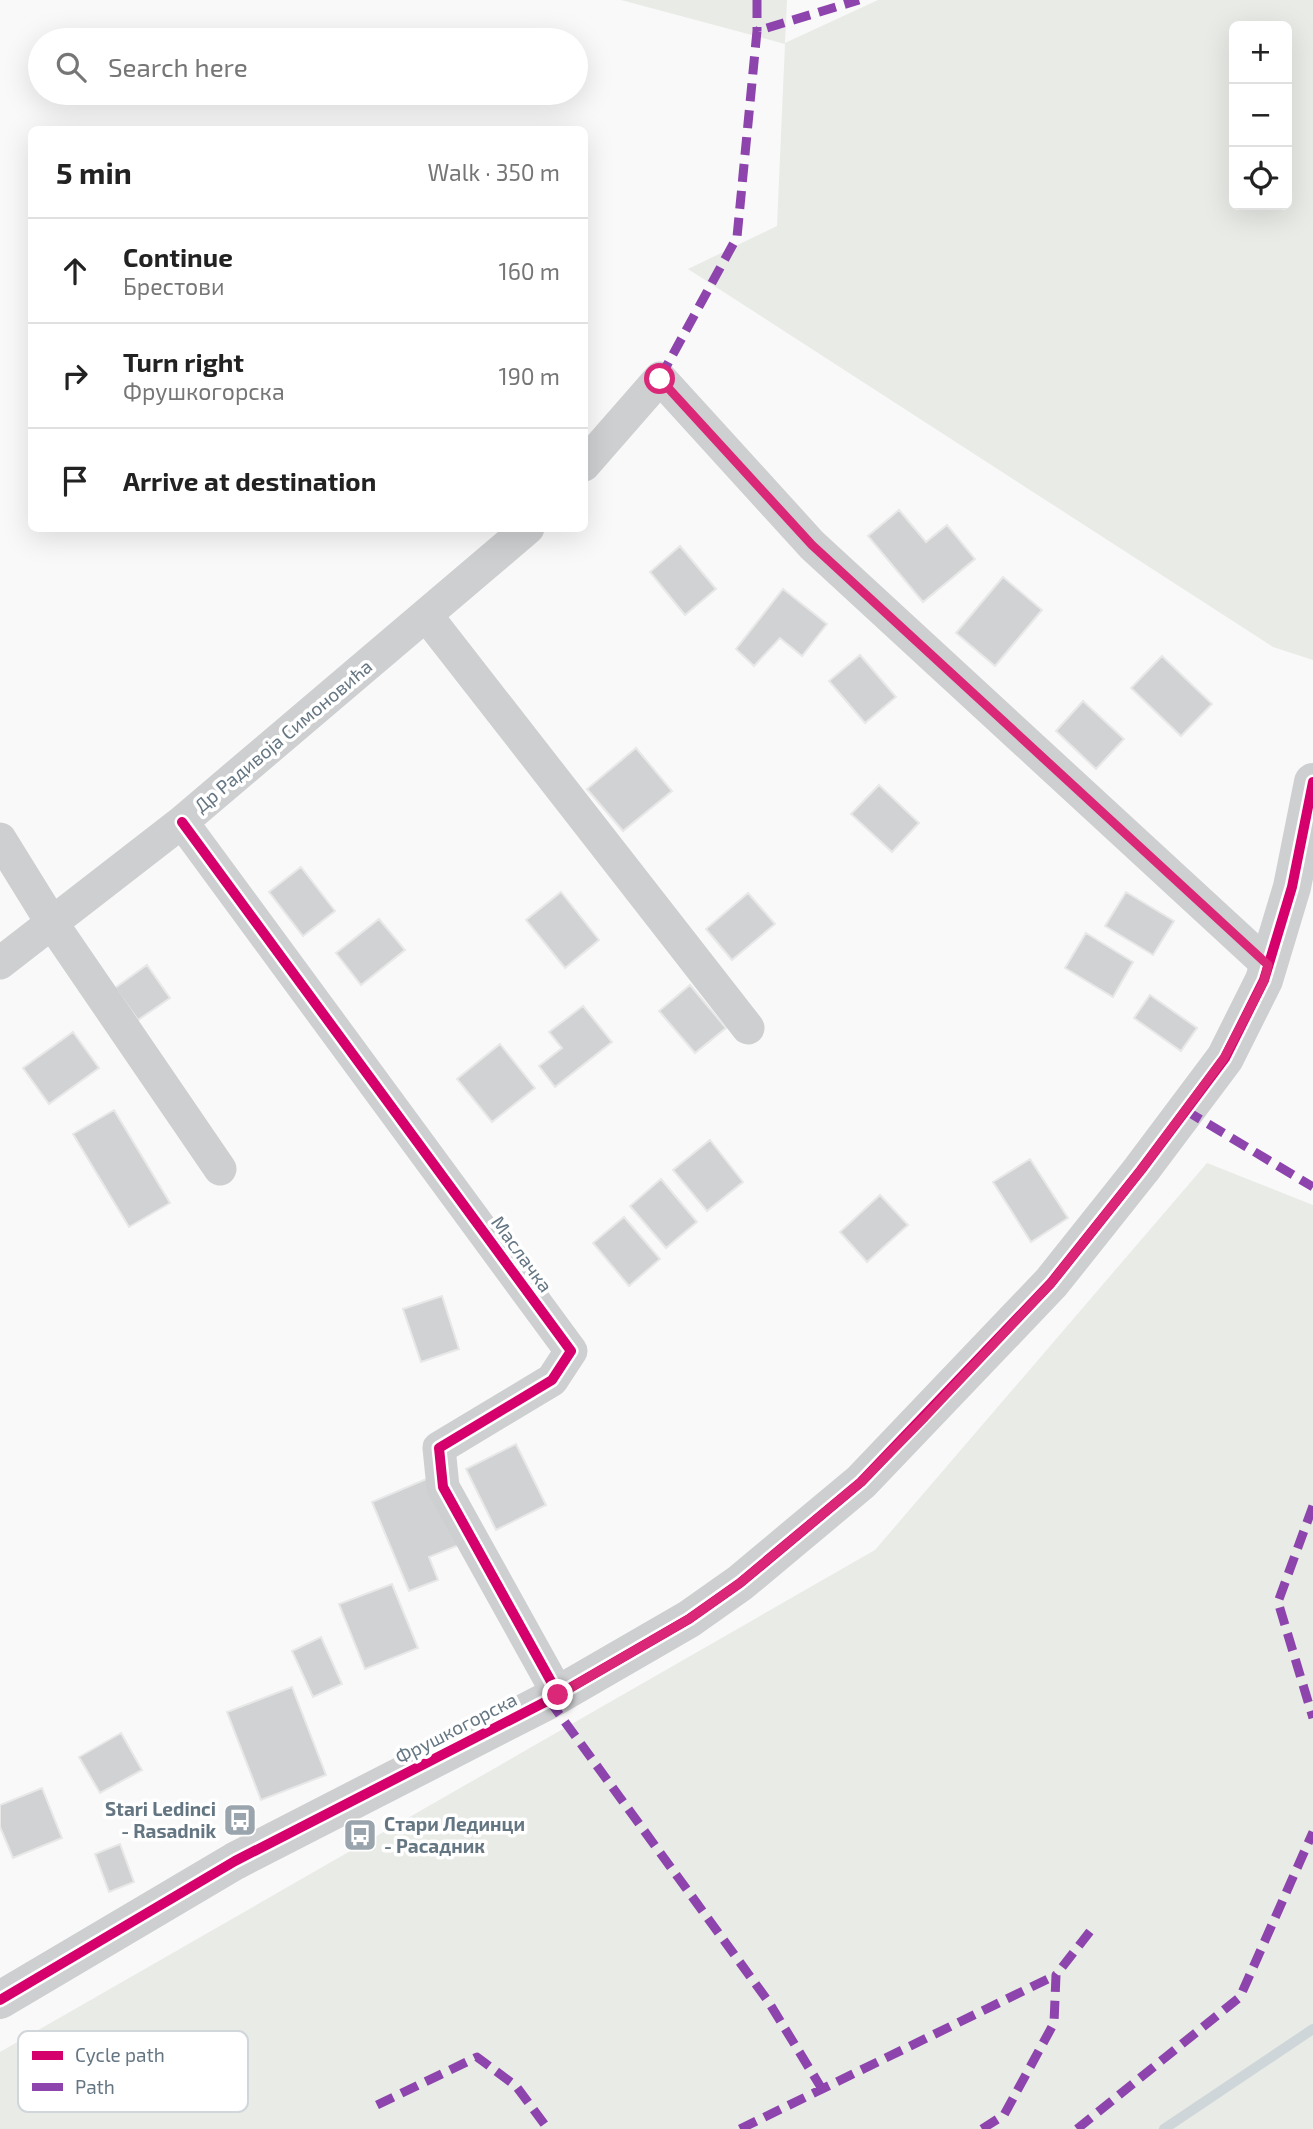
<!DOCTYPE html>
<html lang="en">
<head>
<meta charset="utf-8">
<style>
	:root { --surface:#fff; --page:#f2f2f2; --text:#222; --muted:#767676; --line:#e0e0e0 }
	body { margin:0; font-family:"Exo 2",sans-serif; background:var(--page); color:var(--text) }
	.controls { position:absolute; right:21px; top:21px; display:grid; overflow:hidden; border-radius:10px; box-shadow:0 7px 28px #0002 }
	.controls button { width:63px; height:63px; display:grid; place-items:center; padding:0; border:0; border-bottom:2px solid var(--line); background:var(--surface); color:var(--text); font:35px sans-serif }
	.stop { position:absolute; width:21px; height:21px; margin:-16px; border:5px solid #db2777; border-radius:50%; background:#fff }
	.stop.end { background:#db2777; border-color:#fff; box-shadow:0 2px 7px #0008 }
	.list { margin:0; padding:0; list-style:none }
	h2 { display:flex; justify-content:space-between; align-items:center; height:91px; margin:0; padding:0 28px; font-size:30px }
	h2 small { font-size:23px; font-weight:400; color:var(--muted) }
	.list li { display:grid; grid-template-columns:46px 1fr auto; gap:21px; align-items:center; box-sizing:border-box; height:105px; padding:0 28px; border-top:2px solid var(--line) }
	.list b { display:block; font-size:26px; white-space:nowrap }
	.list p { margin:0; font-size:23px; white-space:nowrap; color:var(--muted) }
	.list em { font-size:23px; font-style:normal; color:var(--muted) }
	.icon { flex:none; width:38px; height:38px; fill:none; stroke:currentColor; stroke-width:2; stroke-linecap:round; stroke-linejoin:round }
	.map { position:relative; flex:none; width:1313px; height:2129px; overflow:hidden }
	.search { position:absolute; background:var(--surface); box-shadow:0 7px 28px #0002; left:28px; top:28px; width:560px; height:77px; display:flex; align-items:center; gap:18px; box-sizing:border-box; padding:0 24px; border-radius:38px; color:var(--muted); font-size:26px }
	.panel { position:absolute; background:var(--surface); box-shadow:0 7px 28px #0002; left:28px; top:126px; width:560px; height:406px; border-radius:10px }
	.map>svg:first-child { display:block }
	.green { fill:#e8ebe6; fill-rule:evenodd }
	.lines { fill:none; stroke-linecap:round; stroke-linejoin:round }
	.stream { stroke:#ced6d9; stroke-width:10 }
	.building { fill:#d0d2d3; stroke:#e8e8e8; stroke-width:2 }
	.minor { stroke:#cecfd0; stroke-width:33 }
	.tertiary { stroke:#cecfd0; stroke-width:38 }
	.quiet { stroke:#8e44ad; stroke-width:9; stroke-dasharray:18 9; stroke-linecap:butt }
	.cycleway-casing { stroke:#fff; stroke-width:15 }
	.cycleway { stroke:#d6006c; stroke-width:10 }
	.route { stroke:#db2777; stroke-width:9 }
	.labels { text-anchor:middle; stroke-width:7; stroke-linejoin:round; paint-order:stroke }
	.street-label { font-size:19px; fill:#657683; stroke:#fff }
	.poi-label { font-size:19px; font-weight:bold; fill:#657683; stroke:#fff; text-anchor:end }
	.key { fill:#fff; stroke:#d1d6da; stroke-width:2 }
	.key-label { font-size:19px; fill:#657683 }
</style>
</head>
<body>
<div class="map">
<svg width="1313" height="2129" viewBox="0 0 1313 2129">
	<rect width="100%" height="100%" fill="#f9f9f9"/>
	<!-- green -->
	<path class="green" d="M621 0H787L785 43 878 0H1313V660L1273 647 688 269 777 226 785 44ZM1287 26V205H1234V26Z
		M1207 1163 1313 1205V2129H0V2052L875 1550Z"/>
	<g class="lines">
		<!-- stream -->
		<path class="stream" d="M1164 2129 1313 2029"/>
	</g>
	<!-- building -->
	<path class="building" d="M899 510 926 542 947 525 975 559 923 602 868 536Z
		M680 546 716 589 685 615 650 572Z
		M1003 577 1042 610 995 666 956 633Z
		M783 589 827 624 802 656 780 638 754 666 736 649Z
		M860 655 896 697 865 723 829 681Z
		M1162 656 1212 704 1181 736 1131 688Z
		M1083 701 1124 739 1096 769 1056 731Z
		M636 748 672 791 623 831 587 789Z
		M879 785 919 823 892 852 851 814Z
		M301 867 335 911 303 936 269 892Z
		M561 892 599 940 565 968 526 920Z
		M1126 892 1174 921 1153 955 1105 926Z
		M748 893 775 924 732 960 706 929Z
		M379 919 405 950 361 985 336 953Z
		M1086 933 1133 962 1113 997 1065 968Z
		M147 965 170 998 138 1020 115 988Z
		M690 985 726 1028 695 1053 659 1011Z
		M1150 995 1197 1028 1181 1051 1134 1018Z
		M583 1006 612 1042 555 1087 539 1066 562 1048 549 1032Z
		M73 1032 99 1068 49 1104 23 1068Z
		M500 1044 535 1088 492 1122 457 1079Z
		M114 1110 170 1203 129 1227 73 1134Z
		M710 1140 743 1182 707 1211 673 1170Z
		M1030 1159 1068 1218 1031 1242 993 1182Z
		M661 1179 697 1222 666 1248 630 1206Z
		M880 1195 908 1225 867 1262 840 1232Z
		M624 1217 660 1259 629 1286 593 1243Z
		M442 1296 459 1349 421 1362 403 1309Z
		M516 1444 546 1505 496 1530 466 1469Z
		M431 1477 459 1545 429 1557 438 1580 409 1591 372 1502Z
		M392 1584 418 1648 365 1669 339 1604Z
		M321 1637 342 1684 313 1697 292 1651Z
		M292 1687 326 1775 261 1800 227 1712Z
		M121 1733 142 1770 100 1793 79 1757Z
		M42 1788 62 1838 13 1858 0 1827V1805Z
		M120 1844 134 1882 109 1892 95 1854Z"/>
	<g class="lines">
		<!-- minor -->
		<path class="minor" d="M584 465 660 378 812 545 1268 965
			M426 615 748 1028
			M182 822 571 1351 552 1380 439 1448 443 1487 558 1694
			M0 839 52 923 220 1169
			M0 963 182 822 528 528"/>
		<!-- tertiary -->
		<path class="tertiary" d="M0 2000 235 1861 549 1700 689 1619 740 1583 861 1482 1051 1283 1141 1170 1225 1058 1264 980 1292 887 1313 782"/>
		<!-- quiet -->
		<path class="quiet" d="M757 0V31
			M660 378 737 237 757 31 859 0
			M1185 1110 1313 1187
			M1313 1506 1278 1602 1313 1718
			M549 1700 768 2001 822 2089
			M377 2105 477 2057 516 2086 548 2129
			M740 2129 1056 1975
			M982 2129 1004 2115 1054 2023 1056 1975 1095 1925
			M1077 2129 1240 1997 1313 1832"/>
		<defs>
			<path id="cycleway" d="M182 822 571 1351 552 1380 439 1448 443 1487 558 1694
				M0 2000 235 1861 549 1700 689 1619 740 1583 861 1482 1051 1283 1141 1170 1225 1058 1264 980 1292 887 1313 782"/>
		</defs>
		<!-- cycleway casing -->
		<use href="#cycleway" class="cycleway-casing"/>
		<!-- cycleway -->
		<use href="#cycleway" class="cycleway"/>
	</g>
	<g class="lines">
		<!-- route -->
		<path class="route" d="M558 1695 689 1619 740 1583 861 1482 925 1417 1051 1283 1141 1170 1224 1058 1264 981 1268 965 812 545 660 379"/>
	</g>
	<!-- icons -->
	<defs>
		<symbol id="bus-square" viewBox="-11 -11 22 22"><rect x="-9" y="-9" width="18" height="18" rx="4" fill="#99a4ac" stroke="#fff"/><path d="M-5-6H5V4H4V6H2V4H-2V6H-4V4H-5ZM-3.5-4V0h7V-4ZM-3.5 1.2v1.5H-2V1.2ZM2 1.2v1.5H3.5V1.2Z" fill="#fff"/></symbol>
	</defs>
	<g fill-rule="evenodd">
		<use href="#bus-square" x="221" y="1801" width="38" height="38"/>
		<use href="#bus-square" x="341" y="1816" width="38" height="38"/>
	</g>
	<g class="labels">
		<!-- street labels -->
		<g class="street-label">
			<text transform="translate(283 736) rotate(-40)" y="7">Др Радивоја Симоновића</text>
			<text transform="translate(522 1254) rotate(54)" y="7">Маслачка</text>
			<text transform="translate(456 1728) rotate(-27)" y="7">Фрушкогорска</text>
		</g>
		<!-- poi labels -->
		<g class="poi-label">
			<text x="216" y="1816">Stari Ledinci<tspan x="216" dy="22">- Rasadnik</tspan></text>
			<text x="384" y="1831" text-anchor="start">Стари Лединци<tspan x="384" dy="22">- Расадник</tspan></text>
		</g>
	</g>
	<!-- legend -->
	<rect x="18" y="2031" width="230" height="81" rx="10" class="key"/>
	<rect x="32" y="2051" width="31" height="9" fill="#d6006c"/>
	<rect x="32" y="2083" width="31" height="8" fill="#8e44ad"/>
	<g class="key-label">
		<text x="75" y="2062">Cycle path</text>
		<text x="75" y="2094">Path</text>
	</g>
</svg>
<div class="controls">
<button>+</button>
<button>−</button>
<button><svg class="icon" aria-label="locate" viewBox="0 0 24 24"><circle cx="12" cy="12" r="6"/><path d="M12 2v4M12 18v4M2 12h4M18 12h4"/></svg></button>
</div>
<div class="stop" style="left:660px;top:379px"></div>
<div class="stop end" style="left:558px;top:1695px"></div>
<div class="search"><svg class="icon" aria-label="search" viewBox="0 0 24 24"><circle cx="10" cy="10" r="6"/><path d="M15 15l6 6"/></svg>Search here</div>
<section class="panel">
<h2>5 min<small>Walk · 350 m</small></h2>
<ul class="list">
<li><svg class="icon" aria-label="ahead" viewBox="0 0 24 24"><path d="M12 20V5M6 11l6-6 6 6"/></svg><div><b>Continue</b><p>Брестови</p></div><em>160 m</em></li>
<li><svg class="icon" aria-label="right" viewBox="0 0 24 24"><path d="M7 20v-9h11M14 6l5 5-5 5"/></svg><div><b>Turn right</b><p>Фрушкогорска</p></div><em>190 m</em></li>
<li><svg class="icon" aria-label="arrive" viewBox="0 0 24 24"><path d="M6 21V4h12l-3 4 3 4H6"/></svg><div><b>Arrive at destination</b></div></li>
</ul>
</section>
</div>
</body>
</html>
